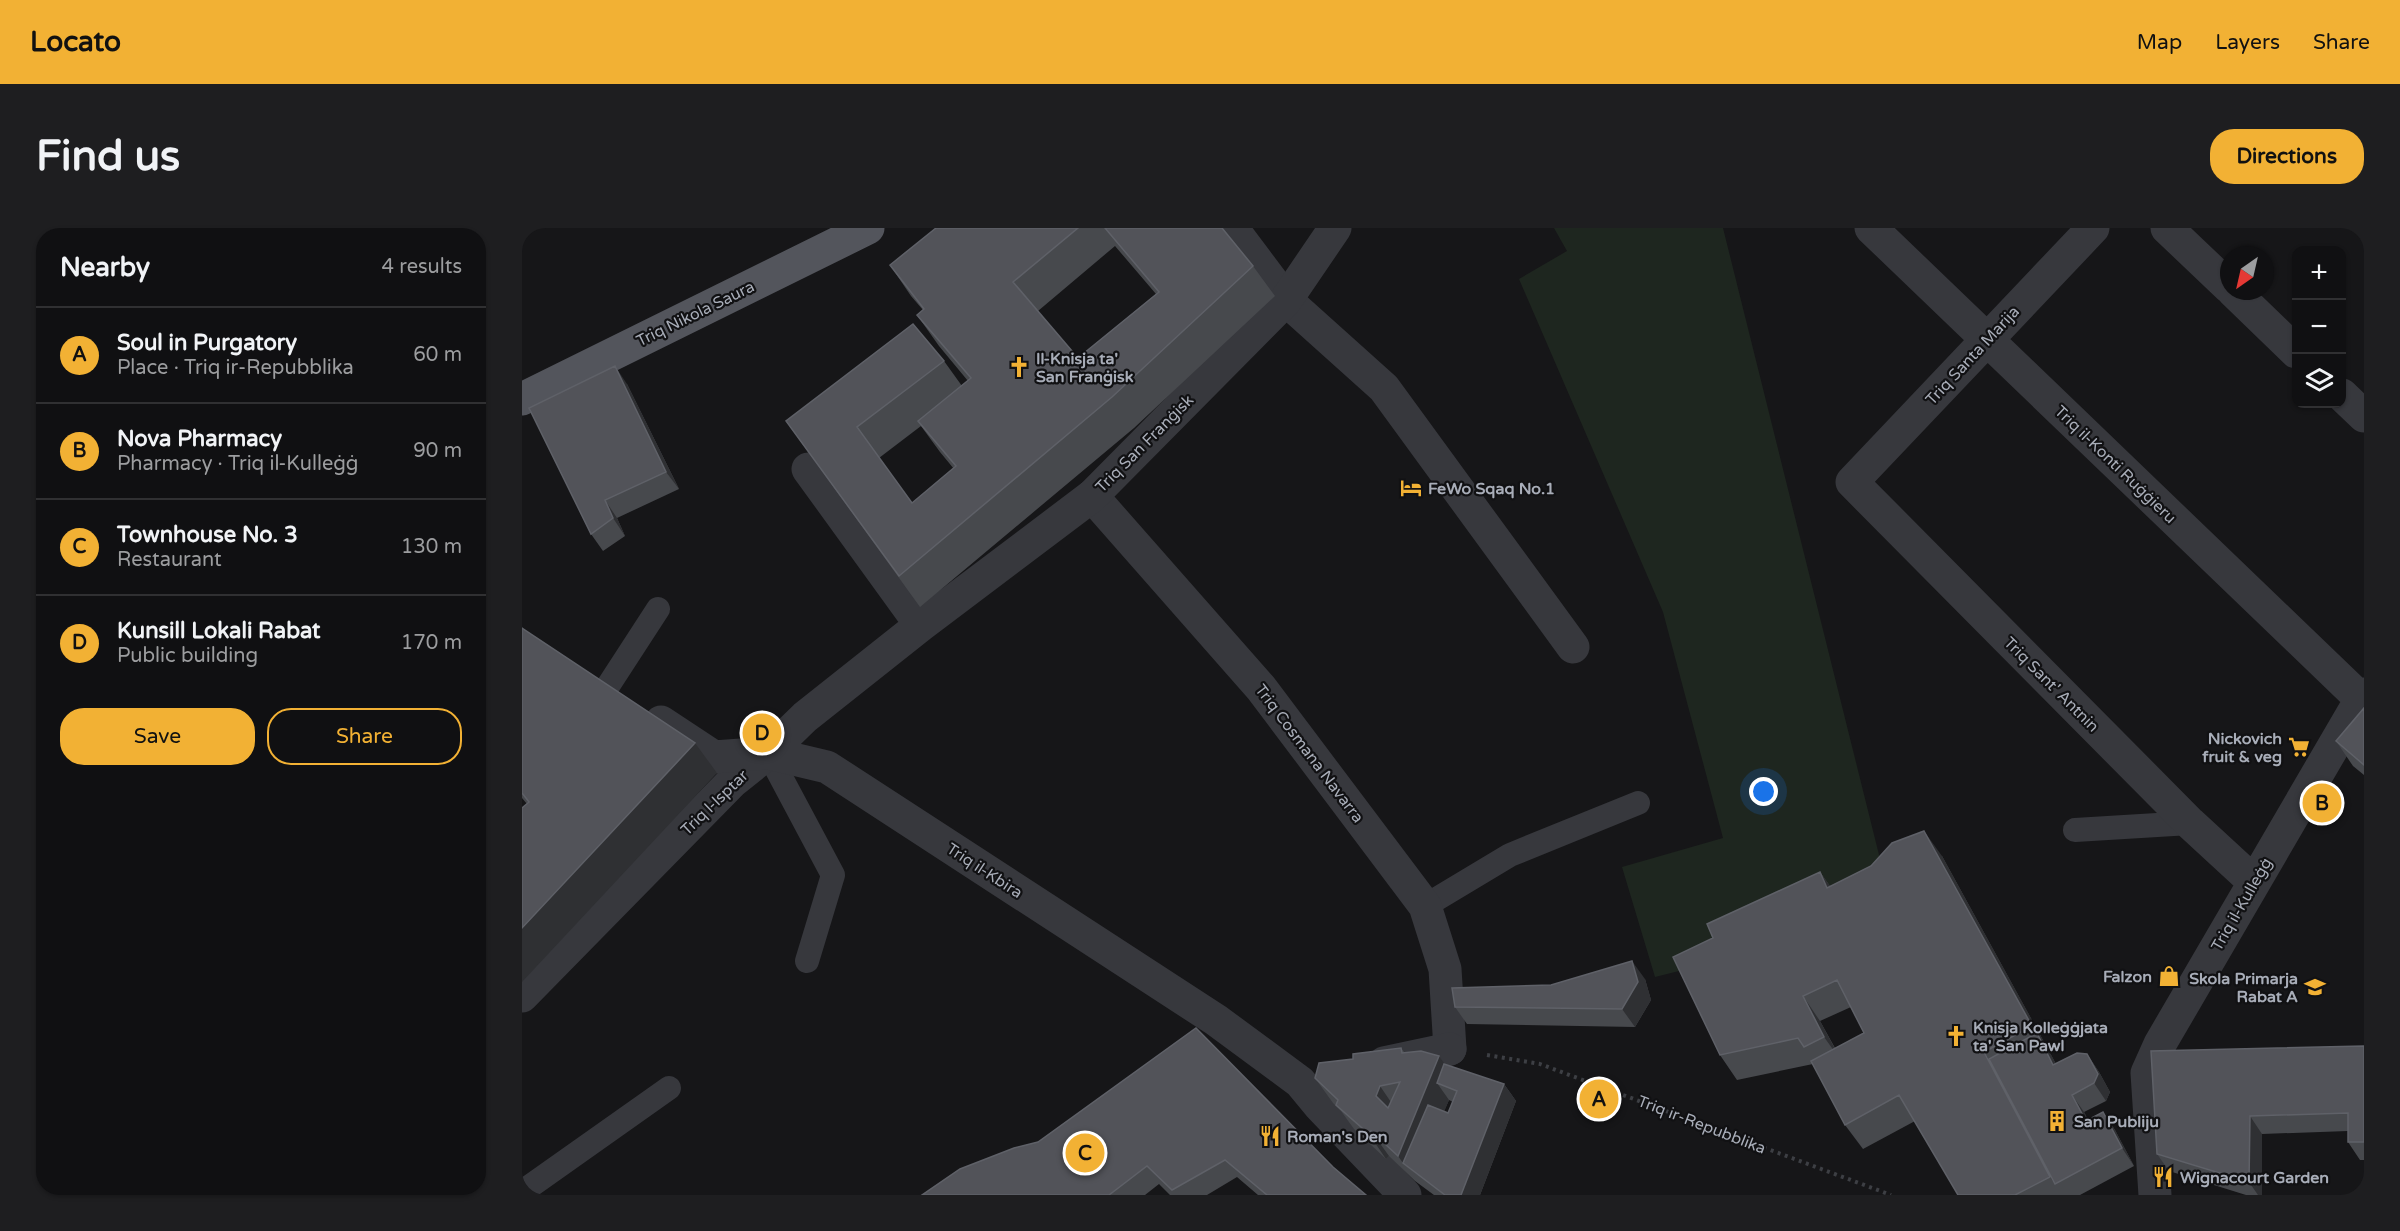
<!DOCTYPE html>
<html lang="en">
<head>
<meta charset="utf-8">
<style>
	:root { --surface:#101012; --page:#1e1e20; --text:#f1f3f6; --muted:#9c9d9f; --line:#303032; --accent:#f2b134 }
	body { margin:0; font-family:"Varela Round",sans-serif; background:var(--page); color:var(--text) }
	.controls { position:absolute; right:18px; top:18px; display:grid; overflow:hidden; border-radius:12px; box-shadow:0 2px 4px #0004 }
	.controls button { width:54px; height:54px; display:grid; place-items:center; padding:0; border:0; border-bottom:2px solid var(--line); background:var(--surface); color:var(--text); font:30px sans-serif }
	.compass { position:absolute; left:1698px; top:18px; width:54px; height:54px; border-radius:50%; background:var(--surface); box-shadow:0 2px 4px #0004; rotate:214deg }
	.you { position:absolute; left:1242px; top:564px; width:21px; height:21px; margin:-15px; border:4px solid #fff; border-radius:50%; background:#1a73e8; box-shadow:0 0 0 9px #1a73e833 }
	.badge { display:grid; place-items:center; width:39px; height:39px; border-radius:50%; background:var(--accent); color:#111; font-size:20px; font-weight:700 }
	.pin { position:absolute; translate:-50% -50%; border:3px solid #fff; box-shadow:0 2px 6px #0006 }
	.list { margin:0; padding:0; list-style:none }
	h2 { display:flex; justify-content:space-between; align-items:center; height:78px; margin:0; padding:0 24px; font-size:26px }
	h2 small { font-size:20px; font-weight:400; color:var(--muted) }
	.list li { display:grid; grid-template-columns:39px 1fr auto; gap:18px; align-items:center; box-sizing:border-box; height:96px; padding:0 24px; border-top:2px solid var(--line) }
	.list b { display:block; font-size:22px; white-space:nowrap }
	.list p { margin:0; font-size:20px; white-space:nowrap; color:var(--muted) }
	.list em { font-size:20px; font-style:normal; color:var(--muted) }
	.actions { display:flex; gap:12px; padding:18px 24px }
	.actions a { flex:1; padding:14px 0; border:2px solid var(--accent); border-radius:24px; text-align:center; font-size:21px; color:var(--accent) }
	.actions .main { background:var(--accent); color:#111 }
	.icon { flex:none; width:33px; height:33px; fill:none; stroke:currentColor; stroke-width:2; stroke-linecap:round; stroke-linejoin:round }
	.map { position:relative; flex:none; width:1842px; height:967px; overflow:hidden; border-radius:24px }
	header { display:flex; align-items:center; gap:36px; box-sizing:border-box; height:84px; padding:0 30px; background:var(--accent); color:#111 }
	header strong { font-size:28px }
	nav { display:flex; gap:33px; margin-inline-start:auto; font-size:21px }
	.intro { display:flex; align-items:center; justify-content:space-between; box-sizing:border-box; height:144px; padding:0 36px }
	h1 { margin:0; font-size:42px }
	.button { padding:15px 27px; border-radius:24px; background:var(--accent); color:#111; font-size:21px; font-weight:700 }
	main { display:flex; gap:36px; padding:0 36px }
	aside { flex:1; background:var(--surface); border-radius:24px; box-shadow:0 2px 4px #0004 }
	.map>svg:first-child { display:block }
	.green { fill:#1e261f }
	.lines { fill:none; stroke-linecap:round; stroke-linejoin:round }
	.path { stroke:#3d3f44; stroke-width:4; stroke-dasharray:3 4.5; stroke-linecap:butt }
	.service { stroke:#37383d; stroke-width:24 }
	.pedestrian { stroke:#37383d; stroke-width:33 }
	.minor { stroke:#37383d; stroke-width:33 }
	.primary { stroke:#53555c; stroke-width:33 }
	.wall { fill:#47494d; fill-rule:evenodd }
	.shaded-wall { fill:#2f3033 }
	.building { fill:#525359; stroke:#5f6168; stroke-width:1.5; fill-rule:evenodd }
	.labels { text-anchor:middle; stroke-width:4.5; stroke-linejoin:round; paint-order:stroke }
	.street-label { font-size:16px; fill:#a8adb8; stroke:#111113 }
	.poi-label { font-size:16px; font-weight:bold; fill:#a8adb8; stroke:#111113; text-anchor:start }
</style>
</head>
<body>
<header>
<strong>Locato</strong>
<nav><a>Map</a><a>Layers</a><a>Share</a></nav>
</header>
<div class="intro"><h1>Find us</h1><a class="button">Directions</a></div>
<main>
<aside>
<h2>Nearby<small>4 results</small></h2>
<ul class="list">
<li><span class="badge">A</span><div><b>Soul in Purgatory</b><p>Place · Triq ir-Repubblika</p></div><em>60 m</em></li>
<li><span class="badge">B</span><div><b>Nova Pharmacy</b><p>Pharmacy · Triq il-Kulleġġ</p></div><em>90 m</em></li>
<li><span class="badge">C</span><div><b>Townhouse No. 3</b><p>Restaurant</p></div><em>130 m</em></li>
<li><span class="badge">D</span><div><b>Kunsill Lokali Rabat</b><p>Public building</p></div><em>170 m</em></li>
</ul>
<div class="actions"><a class="main">Save</a><a>Share</a></div>
</aside>
<div class="map">
<svg width="1842" height="967" viewBox="0 0 1842 967">
	<rect width="100%" height="100%" fill="#161618"/>
	<!-- green -->
	<path class="green" d="M1032 0H1201L1366 663 1161 742 1133 749 1100 639 1201 610 1141 384 997 51 1045 23Z"/>
	<g class="lines">
		<!-- path -->
		<path class="path" d="M965 827 1018 836 1369 967"/>
		<!-- service -->
		<path class="service" d="M86 458 136 381
			M246 525 311 647 285 733
			M1553 602 1668 595
			M903 678 988 627 1116 575
			M0 964 147 860"/>
		<!-- pedestrian -->
		<path class="pedestrian" d="M710 0 764 72 862 160 1051 419
			M570 268 739 460 903 678 923 741 928 821
			M0 768 210 554 246 525"/>
		<!-- minor -->
		<path class="minor" d="M1349 0 1839 471
			M1571 0 1330 254 1668 595 1732 654
			M1645 0 1707 59
			M1711 63 1774 124
			M1820 167 1842 188
			M286 241 399 397
			M139 494 192 529 246 525 305 539 694 792 778 854 797 877 883 967
			M246 525 283 489 399 397 570 268 764 72 813 0
			M862 835 928 821
			M1633 967 1625 845 1638 816 1842 466"/>
		<!-- primary -->
		<path class="primary" d="M0 171 346 0"/>
	</g>
	<!-- wall -->
	<path class="wall" d="M414 0H700L731 38 753 68 612 200 398 379 264 193 422 133 440 158 446 153 417 118 395 87 401 82 389 68 368 37ZM593 18 634 66 556 130 516 83ZM399 198 418 224 432 241 390 275 357 230Z
		M105 156 157 261 95 290 103 308 81 323 69 306Z
		M0 400 195 545 5 576 0 570Z
		M1842 480V547L1831 538 1814 513Z
		M1420 628 1534 836 1565 826 1577 844 1588 864 1584 873 1562 884 1566 892 1581 884 1593 902 1612 938 1558 967H1436L1393 893 1341 921 1323 897 1291 836 1215 852 1198 827 1191 710 1298 644 1308 658ZM1329 779 1342 805 1313 820 1298 793Z
		M1123 751 1129 772 1113 799 945 796 933 779 1029 757Z
		M1842 818V932H1838L1826 914V903L1740 906V967H1724L1647 943 1635 926Z
		M879 820 883 825 917 828 922 836 982 856 994 873 958 967H912L893 953 867 928 864 931 832 901 819 883 811 875 793 850 831 831ZM927 872 931 874 926 885 922 883Z
		M492 920 811 939 844 967H736L715 949 685 967H648L637 956 623 967H400Z"/>
	<!-- shaded-wall -->
	<path class="shaded-wall" d="M93 138 105 156 157 261 144 244Z
		M83 272 95 290 103 308 91 290Z
		M173 515 195 545 0 754V700Z
		M1402 603 1420 628 1527 823 1544 855 1531 837 1515 805 1510 798Z
		M1298 644 1316 669 1305 660Z
		M1110 733 1123 751 1129 772 1113 799 1100 781Z
		M1281 768 1298 793 1320 834 1302 809Z
		M1462 824 1479 849 1533 956 1528 949Z
		M1565 826 1577 844 1588 864 1584 873 1572 855Z
		M917 828 935 853 915 855 927 872 896 947 881 935 876 928Z
		M982 856 994 873 958 967H939Z
		M858 858 875 883 871 893 854 868Z
		M1550 867 1562 884 1576 911 1564 893Z
		M1581 884 1593 902 1612 938 1600 920Z
		M1728 888 1740 906V967H1736L1727 954Z
		M849 903 867 928 864 931 847 906Z"/>
	<!-- building -->
	<path class="building" d="M414 0H556L491 54 556 130 637 64 583 0H700L731 38 590 169 377 348 264 193 391 96 422 133 335 199 390 275 434 238 396 193 449 150 395 87 402 81 368 37Z
		M93 138 144 244 83 272 91 290 69 306 7 180Z
		M0 400 173 515 0 700V580L7 574 0 565Z
		M1842 480V537L1814 513Z
		M1402 603 1510 798 1462 824 1528 949 1493 967H1436L1377 867 1323 897 1289 833 1342 805 1315 752 1281 768 1302 809 1282 819 1276 810 1198 827 1151 729 1191 710 1185 696 1298 644 1305 660 1349 638 1370 615Z
		M1110 733 1116 754 1100 781 933 779 930 760 1029 757Z
		M674 800 811 939 844 967H745L703 932 650 962 625 938 587 967H400L438 941 492 920 516 914Z
		M1515 805 1531 837 1555 825 1565 826 1576 846 1572 855 1550 867 1564 893 1581 884 1600 920 1533 956 1467 831Z
		M1842 818V914H1826V885L1728 888 1727 954 1635 926 1629 823Z
		M879 820 880 825 899 823 917 828 876 928 849 903 847 906 814 877 816 872 793 850 797 835 831 831V826ZM878 854 866 880 854 868 858 858Z
		M922 836 982 856 939 967H923L881 935 906 877 926 885 935 863 915 855Z"/>
	<!-- icons -->
	<defs>
		<symbol id="church-bare" viewBox="-9 -9 18 18"><path d="M-1.2-6h2.4v3.5h3.3v2.4h-3.3V6h-2.4V-.1h-3.3v-2.4h3.3Z" fill="#f2b134" stroke="#111113" stroke-width="2.5" paint-order="stroke"/></symbol>
		<symbol id="hotel-bare" viewBox="-9 -9 18 18"><path d="M-6-4.5h1.5V1H6V5H4.5V3h-9V5H-6ZM-4 0a1.8 1.8 0 1 1 3.6 0ZM.5 0V-2.5h3Q6-2.5 6 0Z" fill="#f2b134" stroke="#111113" stroke-width="2.5" paint-order="stroke"/></symbol>
		<symbol id="supermarket-bare" viewBox="-9 -9 18 18"><path d="M-6-5.5h2.5l.6 2H6L4.5 2H-2.5L-4.4-4H-6ZM-1.5 3.2a1.3 1.3 0 1 0 .1 0ZM3 3.2a1.3 1.3 0 1 0 .1 0Z" fill="#f2b134" stroke="#111113" stroke-width="2.5" paint-order="stroke"/></symbol>
		<symbol id="shop-bare" viewBox="-9 -9 18 18"><path d="M-5-2.5h2.3a2.7 3.5 0 0 1 5.4 0H5L5.5 6h-11ZM-1.5-2.5h3a1.5 2.3 0 0 0-3 0Z" fill="#f2b134" stroke="#111113" stroke-width="2.5" paint-order="stroke"/></symbol>
		<symbol id="school-bare" viewBox="-9 -9 18 18"><path d="M0-5L7-2L0 1L-7-2ZM-4 1L0 2.5L4 1V4Q0 6-4 4Z" fill="#f2b134" stroke="#111113" stroke-width="2.5" paint-order="stroke"/></symbol>
		<symbol id="building-bare" viewBox="-9 -9 18 18"><path d="M-4-6H4V6H1V3H-1V6H-4ZM-2.5-4.3h1.7v1.8h-1.7ZM.8-4.3h1.7v1.8H.8ZM-2.5-1h1.7V.8h-1.7ZM.8-1h1.7V.8H.8Z" fill="#f2b134" stroke="#111113" stroke-width="2.5" paint-order="stroke"/></symbol>
		<symbol id="restaurant-bare" viewBox="-9 -9 18 18"><path d="M-5-6h1v4h1v-4h1v4h1v-4h1v5L-1.5 .5V6h-2V.5L-5-1ZM5-6V6H3V1.5H1.5Q1.5-4 5-6Z" fill="#f2b134" stroke="#111113" stroke-width="2.5" paint-order="stroke"/></symbol>
	</defs>
	<g fill-rule="evenodd">
		<use href="#church-bare" x="482" y="124" width="30" height="30"/>
		<use href="#hotel-bare" x="874" y="245" width="30" height="30"/>
		<use href="#supermarket-bare" x="1762" y="504" width="30" height="30"/>
		<use href="#shop-bare" x="1632" y="733" width="30" height="30"/>
		<use href="#school-bare" x="1778" y="744" width="30" height="30"/>
		<use href="#church-bare" x="1419" y="793" width="30" height="30"/>
		<use href="#building-bare" x="1520" y="878" width="30" height="30"/>
		<use href="#restaurant-bare" x="733" y="893" width="30" height="30"/>
		<use href="#restaurant-bare" x="1626" y="934" width="30" height="30"/>
	</g>
	<g class="labels">
		<!-- street labels -->
		<g class="street-label">
			<text transform="translate(173 85) rotate(-26)" y="6">Triq Nikola Saura</text>
			<text transform="translate(1450 127) rotate(-47)" y="6">Triq Santa Marija</text>
			<text transform="translate(622 215) rotate(-45)" y="6">Triq San Franġisk</text>
			<text transform="translate(1594 236) rotate(44)" y="6">Triq il-Konti Ruġġieru</text>
			<text transform="translate(1530 456) rotate(45)" y="6">Triq Sant' Antnin</text>
			<text transform="translate(788 525) rotate(53)" y="6">Triq Cosmana Navarra</text>
			<text transform="translate(192 574) rotate(-44)" y="6">Triq l-Isptar</text>
			<text transform="translate(463 642) rotate(33)" y="6">Triq il-Kbira</text>
			<text transform="translate(1719 676) rotate(-60)" y="6">Triq il-Kulleġġ</text>
			<text transform="translate(1180 896) rotate(21)" y="6">Triq ir-Repubblika</text>
		</g>
		<!-- poi labels -->
		<g class="poi-label">
			<text x="514" y="136">Il-Knisja ta'<tspan x="514" dy="18">San Franġisk</tspan></text>
			<text x="906" y="266">FeWo Sqaq No.1</text>
			<text x="1760" y="516" text-anchor="end">Nickovich<tspan x="1760" dy="18">fruit &amp; veg</tspan></text>
			<text x="1630" y="754" text-anchor="end">Falzon</text>
			<text x="1776" y="756" text-anchor="end">Skola Primarja<tspan x="1776" dy="18">Rabat A</tspan></text>
			<text x="1451" y="805">Knisja Kolleġġjata<tspan x="1451" dy="18">ta' San Pawl</tspan></text>
			<text x="1552" y="899">San Publiju</text>
			<text x="765" y="914">Roman's Den</text>
			<text x="1658" y="955">Wignacourt Garden</text>
		</g>
	</g>
</svg>
<div class="controls">
<button>+</button>
<button>−</button>
<button><svg class="icon" aria-label="layers" viewBox="0 0 24 24"><path d="M12 4l9 5-9 5-9-5zM3 14l9 5 9-5"/></svg></button>
</div>
<svg class="compass" viewBox="-18 -18 36 36"><path d="M0-13l5 13h-10z" fill="#e53935"/><path d="M0 13l5-13h-10z" fill="#9c9d9f"/></svg>
<div class="you"></div>
<div class="pin badge" style="left:1077px;top:871px">A</div>
<div class="pin badge" style="left:1800px;top:575px">B</div>
<div class="pin badge" style="left:563px;top:925px">C</div>
<div class="pin badge" style="left:240px;top:505px">D</div>
</div>
</main>
</body>
</html>
